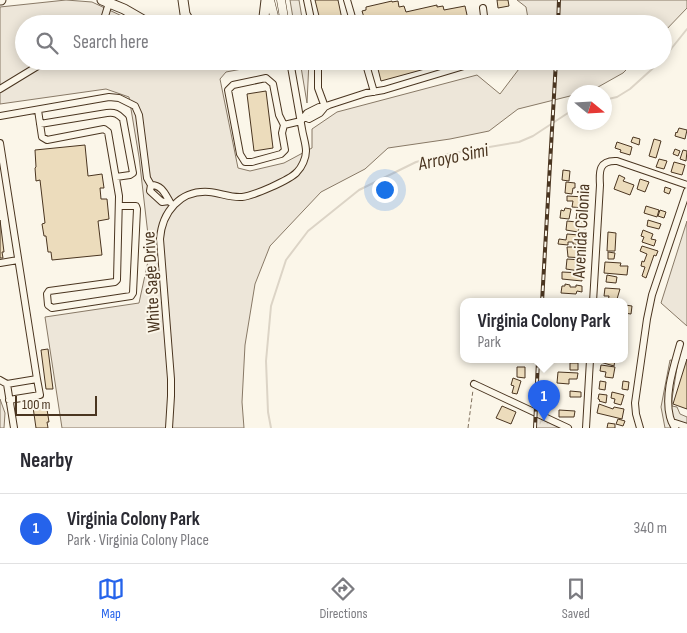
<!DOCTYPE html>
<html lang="en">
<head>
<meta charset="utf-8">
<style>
	:root { --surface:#fff; --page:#f2f2f3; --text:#2b2b33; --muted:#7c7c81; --line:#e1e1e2; --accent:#2563eb }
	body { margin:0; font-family:"Sofia Sans Condensed",sans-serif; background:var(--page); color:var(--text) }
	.compass { position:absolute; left:567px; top:85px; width:45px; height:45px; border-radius:50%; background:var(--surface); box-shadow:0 2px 12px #0003; rotate:108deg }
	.scale { position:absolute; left:15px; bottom:12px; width:82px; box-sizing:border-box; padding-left:5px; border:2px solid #4a3520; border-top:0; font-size:14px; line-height:18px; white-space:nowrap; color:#4a3520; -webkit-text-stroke:4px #fbf6e9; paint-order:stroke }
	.you { position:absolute; left:384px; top:189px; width:18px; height:18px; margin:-12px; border:4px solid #fff; border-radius:50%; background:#1a73e8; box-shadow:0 0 0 8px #1a73e833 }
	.badge { display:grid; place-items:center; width:32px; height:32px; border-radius:50%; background:var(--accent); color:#fff; font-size:16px; font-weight:700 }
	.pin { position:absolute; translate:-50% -41px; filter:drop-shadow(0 1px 2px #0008) }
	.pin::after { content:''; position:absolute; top:26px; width:18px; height:15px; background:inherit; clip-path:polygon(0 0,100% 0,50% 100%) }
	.popup { position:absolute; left:460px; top:298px; width:168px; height:65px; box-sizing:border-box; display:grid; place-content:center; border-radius:10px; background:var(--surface); filter:drop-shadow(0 1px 4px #0005); font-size:16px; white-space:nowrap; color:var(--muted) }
	.popup b { font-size:19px; color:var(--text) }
	.popup::after { content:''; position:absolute; left:50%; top:100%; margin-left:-10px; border:10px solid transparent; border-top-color:var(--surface) }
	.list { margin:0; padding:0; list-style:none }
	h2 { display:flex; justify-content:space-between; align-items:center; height:65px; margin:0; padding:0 20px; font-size:21px }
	h2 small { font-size:16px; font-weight:400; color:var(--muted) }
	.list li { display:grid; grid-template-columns:32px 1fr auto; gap:15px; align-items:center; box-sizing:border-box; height:70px; padding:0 20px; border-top:1px solid var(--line) }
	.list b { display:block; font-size:19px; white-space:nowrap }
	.list p { margin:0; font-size:16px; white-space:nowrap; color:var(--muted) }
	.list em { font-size:16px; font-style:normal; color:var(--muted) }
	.icon { flex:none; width:28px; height:28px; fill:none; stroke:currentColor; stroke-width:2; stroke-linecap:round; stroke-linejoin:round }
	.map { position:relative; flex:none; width:687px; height:428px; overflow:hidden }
	.search { position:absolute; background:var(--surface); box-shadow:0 2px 12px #0003; left:15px; right:15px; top:15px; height:55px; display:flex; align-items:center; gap:12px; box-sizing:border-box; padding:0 18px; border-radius:28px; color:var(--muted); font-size:19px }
	.sheet { height:135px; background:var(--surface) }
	nav { display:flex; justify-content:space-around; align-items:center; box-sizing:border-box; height:70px; border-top:1px solid var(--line); background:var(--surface); font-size:14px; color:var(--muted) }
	nav a { display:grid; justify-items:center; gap:2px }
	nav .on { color:var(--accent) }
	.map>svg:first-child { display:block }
	.green { fill:#ede6d9; stroke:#887966 }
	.park { fill:url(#park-crowns); stroke:#887966 }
	.parking { fill:#ede7d9; stroke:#887966 }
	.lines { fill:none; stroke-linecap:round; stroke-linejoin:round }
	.stream { stroke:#dcd4c6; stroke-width:2 }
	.building { fill:#ecdcbc; stroke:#4a3520 }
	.minor-casing { stroke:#4a3520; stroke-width:8 }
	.major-casing { stroke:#4a3520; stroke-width:9 }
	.highway-casing { stroke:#4a3520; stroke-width:11 }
	.path { stroke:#7f6f5c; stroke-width:1; stroke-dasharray:4 2.5; stroke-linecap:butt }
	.minor { stroke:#fbf6e9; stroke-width:6 }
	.major { stroke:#fbf6e9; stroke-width:8 }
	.highway { stroke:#fbf6e9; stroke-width:9 }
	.rail-casing { stroke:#4a3520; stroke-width:4 }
	.rail { stroke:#fbf6e9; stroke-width:2; stroke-dasharray:5.5; stroke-linecap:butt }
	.labels { text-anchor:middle; stroke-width:4; stroke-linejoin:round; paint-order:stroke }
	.street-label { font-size:18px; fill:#4a3520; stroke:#fbf6e9 }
	.water-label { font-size:19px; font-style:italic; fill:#4a3520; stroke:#fbf6e9 }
</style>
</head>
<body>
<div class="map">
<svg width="687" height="428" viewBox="0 0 687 428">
	<defs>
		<pattern id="park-crowns" width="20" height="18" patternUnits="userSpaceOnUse" patternTransform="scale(1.25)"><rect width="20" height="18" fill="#ede6d9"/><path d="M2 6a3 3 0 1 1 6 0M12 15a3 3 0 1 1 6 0" fill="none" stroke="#cdc6ba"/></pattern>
	</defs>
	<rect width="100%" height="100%" fill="#fbf6e9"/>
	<!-- green -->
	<path class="green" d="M66 0 92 2 139 24H24V61H208L216 66 241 61 279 62 226 72 220 79 238 168 250 171 284 163 312 148V129L337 112 477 75 500 94 525 61H635L623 73 591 91 584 92H574V95L518 109 489 131 450 139 388 148 365 169 321 192 270 246 255 284 245 345 242 402 244 428H62L45 317 139 303 150 252 139 157 129 97 106 89 0 104V7Z
		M290 0H299L303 24H294Z
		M517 0H687V8L663 33V24H529L526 7Z
		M300 61H309L307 103Z
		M687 221V326L661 303Z
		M0 399 5 413 4 428H0Z"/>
	<!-- park -->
	<path class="park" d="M535 413 568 428H535Z"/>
	<!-- parking -->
	<path class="parking" d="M670 360 678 361 672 399V406L677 407 680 414 687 417V428H665L661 407Z"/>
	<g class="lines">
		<!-- stream -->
		<path class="stream" d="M663 59 687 29
			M604 100 617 97 630 89 661 61
			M271 428 268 412 266 361 271 306 286 260 308 231 359 190 416 162 448 154 519 142 533 136 574 109"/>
	</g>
	<!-- building -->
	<path class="building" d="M315 0H338L343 24H321Z
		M497 0H508L509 6 498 8Z
		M392 1V2L398 1 399 7 404 6 406 12 437 5V7L443 6 444 10 465 6 469 24H366L362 11 366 10V7Z
		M376 61H454L381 81Z
		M266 91 273 148 254 151 247 94Z
		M679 128 687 130 685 139 675 136 676 132 677 133Z
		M633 137 640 139 639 145 631 142Z
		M654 139 661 141 656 158 649 156Z
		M617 142 632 147 630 155 620 152 621 150 615 148Z
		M85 145 88 176 102 174 104 188H100L101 199H107L109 219 98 221 102 255 52 260 51 252H48L46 236H44L42 224 45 223 40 180 36 181 35 168 36 167 35 150Z
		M675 149 680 151 678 156 673 154Z
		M683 150 687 151 686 161 680 159Z
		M659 159 667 161 664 169 656 167Z
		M674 162 685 165 682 175 671 172Z
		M563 170 570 171 569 181 562 180Z
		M619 175 625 178 623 181 634 185 630 195 614 189Z
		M640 179 649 182 645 192 637 189Z
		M566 182 575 183V188H573L572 194 565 193Z
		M665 187 671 189 669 194 664 192Z
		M567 196 585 197 584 208 572 207 573 201H567Z
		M646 206 659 210 657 217 644 213Z
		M565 208 571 209 569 219 560 218 561 210 564 211Z
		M660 210 666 212 664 218 658 216Z
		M577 212 588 214 587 220 576 219Z
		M0 220 4 252H2L3 258H0Z
		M648 220 661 224 659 229 647 226Z
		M567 221 586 223V229L579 228 578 232 566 230Z
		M643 230 653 234 651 239 656 240 654 246 642 242 644 237 641 236Z
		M608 232 616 233 615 251H607Z
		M567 234 579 235V238L585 239 584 245 573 244V242H568V245L558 244 559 239 566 240Z
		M642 246 658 251 656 256 654 255 646 278 642 276 645 267 641 266 642 261 644 262 647 254 640 251Z
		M567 247H579V251H584V258L568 257Z
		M608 252 615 253 614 259H608Z
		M567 259 581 260 580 271 566 269Z
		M605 262 621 263 620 266H628L627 275 604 273Z
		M562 272 582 273V281L562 279Z
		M607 275 617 277 616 283 606 282Z
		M565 284 570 285V287H576V285L582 286V292L577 291 576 294 561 293 562 286H565Z
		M605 288 620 289 617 299H615L614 302H605H608L609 296H604Z
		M570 299H580V302H569Z
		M625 305 632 306 631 314 624 313Z
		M48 349 53 389H46L41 350Z
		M687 359V409L673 404Z
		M600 360H615L614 366 600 362Z
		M570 363H578V370H570Z
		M601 365 615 367 613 378 605 377 606 372 600 371Z
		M517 367H525V378L517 377Z
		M558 372 578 373 577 379H569V384L557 383Z
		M513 378 521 381 517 394 512 393 514 386 511 385Z
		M600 381 606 382 605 390 599 389Z
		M623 381 629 382 628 390 622 389Z
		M570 391 581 392V397H570Z
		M612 392 624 395 621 405 614 403 615 399 611 398Z
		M599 394 607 395 606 403 599 401 600 400 598 399Z
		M46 403 49 422H47L48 428H36L33 407H36V404Z
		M599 404 613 409 614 407 624 409 622 419 597 413Z
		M502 406 516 412 511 424 496 418Z
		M559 410 575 411 574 417H559Z
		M618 419 625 421 623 426 616 424Z
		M608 423 615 424V428H607Z"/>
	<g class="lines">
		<defs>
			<path id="minor" d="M307 0 312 24
				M347 0 354 24
				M483 8 485 24
				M101 24 105 16 109 3
				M318 61V88L325 107
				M365 61 374 92
				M0 89 46 61
				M38 110 42 137 47 140 104 129 108 132 119 196 117 280 115 282 49 291 47 294 48 305 52 308 131 296 133 293 137 209 136 206H119
				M0 116 109 97 119 98 135 106 139 115 147 178 151 185 150 191 162 202 169 201
				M305 117 309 119 320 113 325 107
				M40 124 107 113C115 112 118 114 123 119L133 173 130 175 116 177
				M284 125 279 115 273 84 266 78 233 85 228 90 240 154 245 162H252L281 154 285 150 282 133 284 125 301 121 307 113 319 107H325L329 105 366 93 384 90 464 66 469 61
				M0 143 37 379 7 384 0 380
				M151 185C162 185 165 194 170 202
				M0 263 18 260
				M593 302 600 185C599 171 599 160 617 161L687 185
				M7 384 14 428
				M474 384 568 428
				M9 400 40 395 37 379
				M672 422 687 427
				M169 428 171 396V379L160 239C162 212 180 190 209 192 220 193 231 198 242 197 253 196 290 180 297 172 302 167 306 158 306 151 306 144 303 136 302 129 298 106 294 84 290 61
				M586 428 590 360
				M640 428 636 414 635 403 647 319 652 295 687 191
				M675 428C673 425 671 421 670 417 664 394 674 366 680 344"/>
			<path id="major" d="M270 0 276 24
				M281 0 285 24"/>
			<path id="highway" d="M0 0H1
				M102 0 124 9 150 24
				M183 0 185 14 191 24
				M260 24 264 17 266 0"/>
		</defs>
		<!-- minor casing -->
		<use href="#minor" class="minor-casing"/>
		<!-- major casing -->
		<use href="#major" class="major-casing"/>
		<!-- highway casing -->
		<use href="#highway" class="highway-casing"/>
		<!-- path -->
		<path class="path" d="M325 64 336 61
			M468 428 473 390"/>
		<!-- minor -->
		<use href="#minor" class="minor"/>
		<!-- major -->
		<use href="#major" class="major"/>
		<!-- highway -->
		<use href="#highway" class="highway"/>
		<defs>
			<path id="rail" d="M558 24 559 0
				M542 302 556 61
				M535 428 538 360"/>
		</defs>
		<!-- rail casing -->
		<use href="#rail" class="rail-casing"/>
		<!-- rail -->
		<use href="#rail" class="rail"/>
	</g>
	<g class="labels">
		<!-- street labels -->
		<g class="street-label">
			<text transform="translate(581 231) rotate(-87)" y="6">Avenida Colonia</text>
			<text transform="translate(151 282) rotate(-93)" y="6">White Sage Drive</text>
		</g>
		<!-- water labels -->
		<g class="water-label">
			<text transform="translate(453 156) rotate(-12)" y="7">Arroyo Simi</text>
		</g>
	</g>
</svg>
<svg class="compass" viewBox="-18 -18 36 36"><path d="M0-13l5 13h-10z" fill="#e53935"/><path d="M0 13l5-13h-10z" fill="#7c7c81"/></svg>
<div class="scale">100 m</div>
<div class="you"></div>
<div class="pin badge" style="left:544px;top:421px">1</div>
<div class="popup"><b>Virginia Colony Park</b>Park</div>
<div class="search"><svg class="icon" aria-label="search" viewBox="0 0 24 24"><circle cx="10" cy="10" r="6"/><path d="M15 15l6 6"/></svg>Search here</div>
</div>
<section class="sheet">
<h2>Nearby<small></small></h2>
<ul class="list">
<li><span class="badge">1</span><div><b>Virginia Colony Park</b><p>Park · Virginia Colony Place</p></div><em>340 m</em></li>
</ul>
</section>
<nav>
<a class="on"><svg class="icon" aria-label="map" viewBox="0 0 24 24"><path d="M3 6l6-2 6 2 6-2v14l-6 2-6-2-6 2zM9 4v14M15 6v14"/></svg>Map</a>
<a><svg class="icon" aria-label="directions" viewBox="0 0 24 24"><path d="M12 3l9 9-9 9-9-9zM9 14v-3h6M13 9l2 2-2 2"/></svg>Directions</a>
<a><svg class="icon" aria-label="saved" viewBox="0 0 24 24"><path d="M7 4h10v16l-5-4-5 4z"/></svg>Saved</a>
</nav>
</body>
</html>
